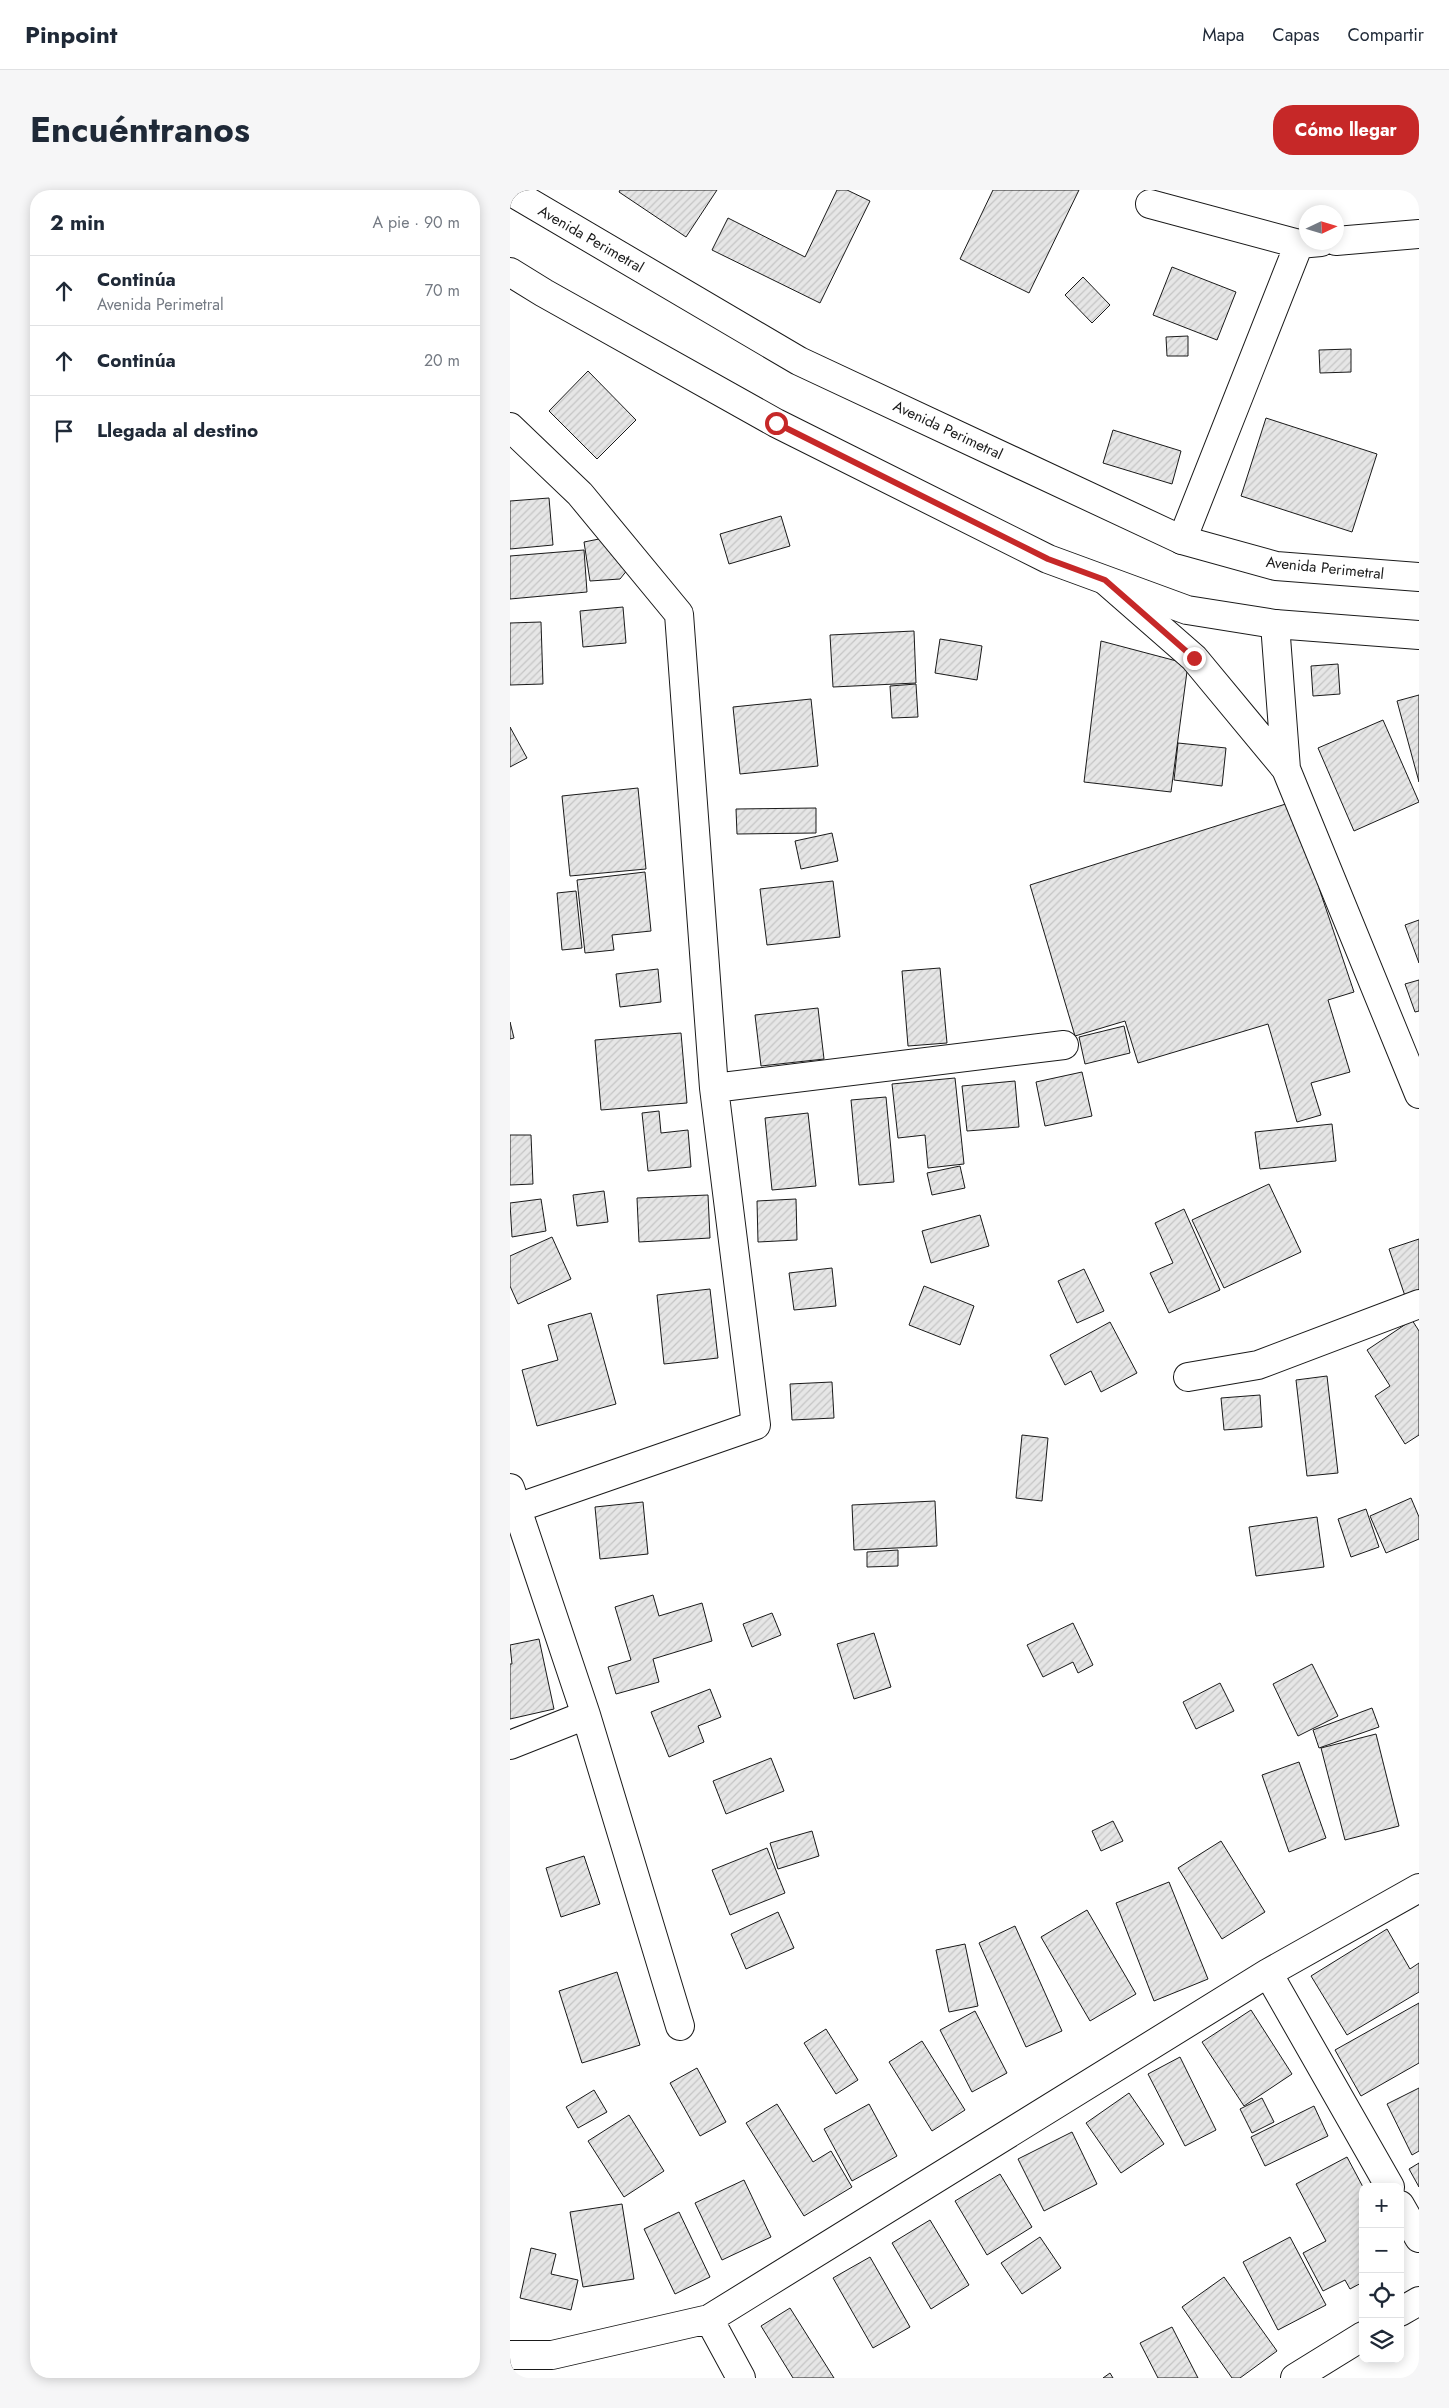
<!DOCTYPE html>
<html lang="es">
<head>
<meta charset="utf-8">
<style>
	:root { --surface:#fff; --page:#f6f6f7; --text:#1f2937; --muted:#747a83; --line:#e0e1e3; --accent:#c62828 }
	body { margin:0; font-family:Jost,sans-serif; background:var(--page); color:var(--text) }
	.controls { position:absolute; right:15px; bottom:15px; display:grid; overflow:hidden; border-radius:10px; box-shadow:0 2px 12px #0003 }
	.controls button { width:45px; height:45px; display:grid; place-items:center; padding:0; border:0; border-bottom:1px solid var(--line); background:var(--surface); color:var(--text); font:25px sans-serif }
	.compass { position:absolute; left:789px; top:15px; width:45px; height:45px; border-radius:50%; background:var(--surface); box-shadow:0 2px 12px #0003; rotate:86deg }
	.stop { position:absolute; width:15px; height:15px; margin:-11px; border:4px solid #c62828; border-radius:50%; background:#fff }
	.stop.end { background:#c62828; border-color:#fff; box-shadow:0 1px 5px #0008 }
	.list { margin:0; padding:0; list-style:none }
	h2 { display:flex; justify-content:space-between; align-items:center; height:65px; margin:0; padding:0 20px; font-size:21px }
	h2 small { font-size:16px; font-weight:400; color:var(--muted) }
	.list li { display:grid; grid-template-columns:32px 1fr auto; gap:15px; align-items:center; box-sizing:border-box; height:70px; padding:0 20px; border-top:1px solid var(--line) }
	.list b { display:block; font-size:19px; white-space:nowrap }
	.list p { margin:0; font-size:16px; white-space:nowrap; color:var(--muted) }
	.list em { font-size:16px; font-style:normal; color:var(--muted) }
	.icon { flex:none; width:28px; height:28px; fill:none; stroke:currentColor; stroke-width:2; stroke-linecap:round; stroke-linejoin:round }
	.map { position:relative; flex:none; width:909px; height:2188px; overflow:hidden; border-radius:20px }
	header { display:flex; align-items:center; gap:30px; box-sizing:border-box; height:70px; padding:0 25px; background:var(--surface); border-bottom:1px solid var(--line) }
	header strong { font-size:24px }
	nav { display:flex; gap:28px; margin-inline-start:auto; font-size:18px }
	.intro { display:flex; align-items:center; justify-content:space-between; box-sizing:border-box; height:120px; padding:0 30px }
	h1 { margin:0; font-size:35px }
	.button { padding:12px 22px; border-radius:20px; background:var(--accent); color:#fff; font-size:18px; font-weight:700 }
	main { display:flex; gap:30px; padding:0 30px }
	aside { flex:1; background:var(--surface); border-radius:20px; box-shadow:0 2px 12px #0003 }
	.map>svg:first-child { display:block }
	.building { fill:url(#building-hatch); stroke:#1a1a1a }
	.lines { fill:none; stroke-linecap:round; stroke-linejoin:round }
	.minor-casing { stroke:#1a1a1a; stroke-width:30 }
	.tertiary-casing { stroke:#1a1a1a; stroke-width:30 }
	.secondary-casing { stroke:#1a1a1a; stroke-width:30 }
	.minor { stroke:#fff; stroke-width:28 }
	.tertiary { stroke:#fff; stroke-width:28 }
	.secondary { stroke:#fff; stroke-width:28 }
	.route { stroke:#c62828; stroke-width:6 }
	.labels { text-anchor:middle; stroke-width:4; stroke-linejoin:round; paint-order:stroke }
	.street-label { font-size:15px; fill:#1a1a1a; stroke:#fff }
</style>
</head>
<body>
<header>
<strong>Pinpoint</strong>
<nav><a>Mapa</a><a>Capas</a><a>Compartir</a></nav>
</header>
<div class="intro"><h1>Encuéntranos</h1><a class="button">Cómo llegar</a></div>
<main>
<aside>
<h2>2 min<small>A pie · 90 m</small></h2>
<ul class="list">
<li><svg class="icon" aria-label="ahead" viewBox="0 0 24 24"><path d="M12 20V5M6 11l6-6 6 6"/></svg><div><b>Continúa</b><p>Avenida Perimetral</p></div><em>70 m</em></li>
<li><svg class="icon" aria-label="ahead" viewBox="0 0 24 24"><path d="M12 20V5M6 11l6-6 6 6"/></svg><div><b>Continúa</b></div><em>20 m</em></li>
<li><svg class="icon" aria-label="arrive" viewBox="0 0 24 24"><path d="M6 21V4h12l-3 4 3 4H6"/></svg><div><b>Llegada al destino</b></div></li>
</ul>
</aside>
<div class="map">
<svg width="909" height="2188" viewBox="0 0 909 2188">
	<defs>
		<pattern id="building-hatch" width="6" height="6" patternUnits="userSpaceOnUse" patternTransform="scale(1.25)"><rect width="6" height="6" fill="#e6e6e6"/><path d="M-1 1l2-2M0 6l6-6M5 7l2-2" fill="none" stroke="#c5c5c5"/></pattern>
	</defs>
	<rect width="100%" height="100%" fill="#fff"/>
	<!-- building -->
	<path class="building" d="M110 0H207L176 47 109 2Z
		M327 0H337L360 11 310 113 202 60 218 28 295 67Z
		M483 0H569L519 103 450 69Z
		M662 77 726 102 707 150 643 125Z
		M573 87 600 115 582 133 555 105Z
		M678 146V166H657L656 147Z
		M841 159V182L810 183 809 160Z
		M78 181 126 230 87 269 39 221Z
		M756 228 867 264 842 342 731 306Z
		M603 240 671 261 662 294 593 273Z
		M39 308 43 355 0 359V311Z
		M271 326 280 356 219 374 210 344Z
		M89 349 118 379 110 389 80 391 74 352Z
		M74 360 77 402 0 409V366Z
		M113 417 116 453 73 457 70 421Z
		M31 432 33 494 0 495V433Z
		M404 441 406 493 323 497 320 445Z
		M430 449 472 456 467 490 425 483Z
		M591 451 678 474 661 602 574 592Z
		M828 474 830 504 803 506 801 476Z
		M406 494 408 527 382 528 380 496Z
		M909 505V592L887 511Z
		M301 509 308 576 230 584 223 517Z
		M873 530 909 612 844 641 808 558Z
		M0 537 17 568 0 577Z
		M668 553 716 558 712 596 664 590Z
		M128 598 136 679 60 686 52 606Z
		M782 612 819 694 809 698 844 802 818 810 840 882 801 893 811 925 787 932 758 834 628 873 615 831 565 846 520 695Z
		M306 618V643L227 644 226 619Z
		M322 643 328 671 291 679 285 651Z
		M135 682 141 741 102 745 104 760 75 763 67 690Z
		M323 691 330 747 257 755 250 699Z
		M66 701 72 758 52 760 47 703Z
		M909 730V773L895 735Z
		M430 778 437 853 398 856 392 781Z
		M148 779 151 812 110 817 106 784Z
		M909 790V821L905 822 895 794Z
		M308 818 314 869 251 876 245 825Z
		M0 832 4 848 0 849Z
		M614 836 620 863 575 874 569 847Z
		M171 843 177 913 91 920 85 850Z
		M572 882 582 926 535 936 526 892Z
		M445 888 454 974 418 978 415 945 388 948 382 894Z
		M505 891 509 937 457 941 452 896Z
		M376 907 384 992 349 995 341 910Z
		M149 921 151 943 178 940 181 977 138 981 132 923Z
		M298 923 306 996 262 1000 255 928Z
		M822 934 826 971 750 979 745 942Z
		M0 945H21L23 994 0 995Z
		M450 976 455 998 422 1005 417 983Z
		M759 994 791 1062 714 1098 682 1030Z
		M94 1001 98 1032 67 1036 63 1005Z
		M198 1005 200 1048 129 1052 127 1008Z
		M31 1009 36 1041 2 1047 0 1013Z
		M286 1009 287 1050 248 1052 247 1011Z
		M674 1019 710 1100 659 1123 640 1083 663 1073 645 1033Z
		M470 1025 479 1056 421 1073 412 1041Z
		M42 1047 61 1089 8 1114 0 1096V1066Z
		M909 1049V1101L895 1106 879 1059Z
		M322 1078 326 1116 284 1120 279 1083Z
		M574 1079 594 1121 567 1133 548 1091Z
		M414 1096 464 1116 450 1155 399 1135Z
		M200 1099 208 1168 154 1174 147 1105Z
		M81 1123 106 1214 27 1236 12 1180 48 1170 38 1135Z
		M902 1130 909 1141V1245L895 1254 865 1206 880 1196 857 1160Z
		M600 1132 627 1183 591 1202 581 1181 555 1195 540 1165Z
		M817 1186 828 1283 797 1286 786 1190Z
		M322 1192 324 1228 282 1230 280 1194Z
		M750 1205 752 1237 714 1240 711 1208Z
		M512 1245 538 1248 532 1311 506 1308Z
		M901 1308 909 1327V1349L876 1363 860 1326Z
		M425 1311 427 1356 344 1360 342 1315Z
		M133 1312 138 1364 90 1369 85 1317Z
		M856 1319 869 1357 841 1367 828 1329Z
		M807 1327 814 1377 746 1386 739 1337Z
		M388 1360V1376L357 1377V1362Z
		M143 1405 149 1426 192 1413 202 1451 143 1469 149 1492 106 1504 98 1477 121 1470 105 1417Z
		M262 1423 271 1445 242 1457 233 1434Z
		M563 1433 583 1475 568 1483 563 1472 533 1487 517 1455Z
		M364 1443 381 1497 344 1509 327 1454Z
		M29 1449 44 1519 0 1529V1474H2L0 1455Z
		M802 1474 828 1526 788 1546 763 1494Z
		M710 1493 724 1521 686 1539 673 1512Z
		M200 1499 211 1527 188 1536 194 1552 159 1567 141 1522Z
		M862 1518 869 1537 809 1558 803 1540Z
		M866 1544 889 1636 835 1650 811 1558Z
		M261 1568 274 1601 216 1624 203 1591Z
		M789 1572 816 1648 779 1662 752 1585Z
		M603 1631 613 1651 591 1661 582 1641Z
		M302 1641 309 1666 268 1679 260 1653Z
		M711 1651 755 1722 712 1749 668 1678Z
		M257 1658 275 1703 220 1725 202 1680Z
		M74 1666 90 1714 51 1727 36 1678Z
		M659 1692 698 1789 644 1811 606 1713Z
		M577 1720 626 1804 580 1831 531 1747Z
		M268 1722 284 1758 236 1779 221 1744Z
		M505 1736 552 1841 516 1857 469 1753Z
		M877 1739 900 1779 909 1773V1802L837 1845 801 1786Z
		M455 1754 468 1816 439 1822 426 1760Z
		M107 1782 130 1855 72 1873 49 1801Z
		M909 1813V1873L851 1906 825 1860Z
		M741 1820 782 1884 734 1916 692 1852Z
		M465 1821 497 1883 462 1902 430 1840Z
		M316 1839 348 1890 326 1904 294 1853Z
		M412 1851 455 1920 422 1941 379 1872Z
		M670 1867 706 1940 675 1956 638 1884Z
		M187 1878 216 1932 190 1946 160 1893Z
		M909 1898V1961L902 1965 877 1914Z
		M84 1900 97 1922 68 1938 56 1917Z
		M619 1903 654 1954 611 1983 576 1933Z
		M752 1908 764 1932 742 1943 730 1919Z
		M267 1914 303 1972 321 1961 342 1997 294 2026 236 1933Z
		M359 1914 387 1966 342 1991 314 1939Z
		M804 1916 818 1946 755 1976 741 1947Z
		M119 1925 154 1981 114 2007 78 1951Z
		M562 1942 587 1994 534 2021 508 1969Z
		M837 1967 853 1997V2092L840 2099 835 2090 813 2101 793 2063 816 2051 786 1994Z
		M909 1973V1997L899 1979Z
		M490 1984 522 2037 477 2065 445 2011Z
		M234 1990 261 2047 212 2070 185 2013Z
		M112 2014 124 2089 73 2097 60 2022Z
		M169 2022 200 2087 165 2104 134 2039Z
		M420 2030 459 2095 421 2119 382 2053Z
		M530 2047 551 2078 512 2104 491 2073Z
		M780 2047 816 2115 768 2140 733 2072Z
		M21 2058 46 2064 41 2084 68 2090 61 2120 10 2108Z
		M360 2067 400 2137 363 2158 323 2088Z
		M714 2087 767 2161 730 2188H722L672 2117Z
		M280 2118 324 2188H283L251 2136Z
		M662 2137 688 2188H648L630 2153Z
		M600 2183 603 2188H593Z"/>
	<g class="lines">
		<defs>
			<path id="minor" d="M640 14 789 54 811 52
				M826 51 909 44
				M0 237 70 304 169 424 204 898 246 1235 7 1318
				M672 350 789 54
				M204 898 554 855
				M678 1187 748 1175 909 1114
				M0 1298 76 1525 170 1836
				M0 1555 76 1525
				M758 1783 880 1997
				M890 2015 909 2048
				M890 2122 909 2111
				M199 2129 231 2188
				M0 2165H42L199 2129 758 1783 909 1698
				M785 2188 853 2146"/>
			<path id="tertiary" d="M597 392 684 468 776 579 909 904
				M765 434 776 579"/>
			<path id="secondary" d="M0 1 289 171 672 350 766 376 909 387
				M0 82 34 103 266 233 538 369 677 420 765 434 909 445"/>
		</defs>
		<!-- minor casing -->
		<use href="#minor" class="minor-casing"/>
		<!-- tertiary casing -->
		<use href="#tertiary" class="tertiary-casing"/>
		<!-- secondary casing -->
		<use href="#secondary" class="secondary-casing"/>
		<!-- minor -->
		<use href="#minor" class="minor"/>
		<!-- tertiary -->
		<use href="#tertiary" class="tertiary"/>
		<!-- secondary -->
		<use href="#secondary" class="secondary"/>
	</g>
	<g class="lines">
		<!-- route -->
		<path class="route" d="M266 233 538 369 595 390 684 468"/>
	</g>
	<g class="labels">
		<!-- street labels -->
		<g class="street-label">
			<text transform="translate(81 49) rotate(30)" y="5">Avenida Perimetral</text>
			<text transform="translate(438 240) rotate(25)" y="5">Avenida Perimetral</text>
			<text transform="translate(815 378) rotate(6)" y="5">Avenida Perimetral</text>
		</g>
	</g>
</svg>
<div class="controls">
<button>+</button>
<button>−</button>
<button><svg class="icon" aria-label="locate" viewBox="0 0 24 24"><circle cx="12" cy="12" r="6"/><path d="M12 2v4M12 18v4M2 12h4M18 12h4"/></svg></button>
<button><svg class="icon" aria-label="layers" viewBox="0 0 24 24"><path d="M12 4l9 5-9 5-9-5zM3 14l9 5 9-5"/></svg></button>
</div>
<svg class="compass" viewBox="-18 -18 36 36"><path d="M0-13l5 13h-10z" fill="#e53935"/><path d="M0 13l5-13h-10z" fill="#747a83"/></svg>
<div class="stop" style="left:266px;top:233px"></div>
<div class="stop end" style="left:684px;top:468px"></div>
</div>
</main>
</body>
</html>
